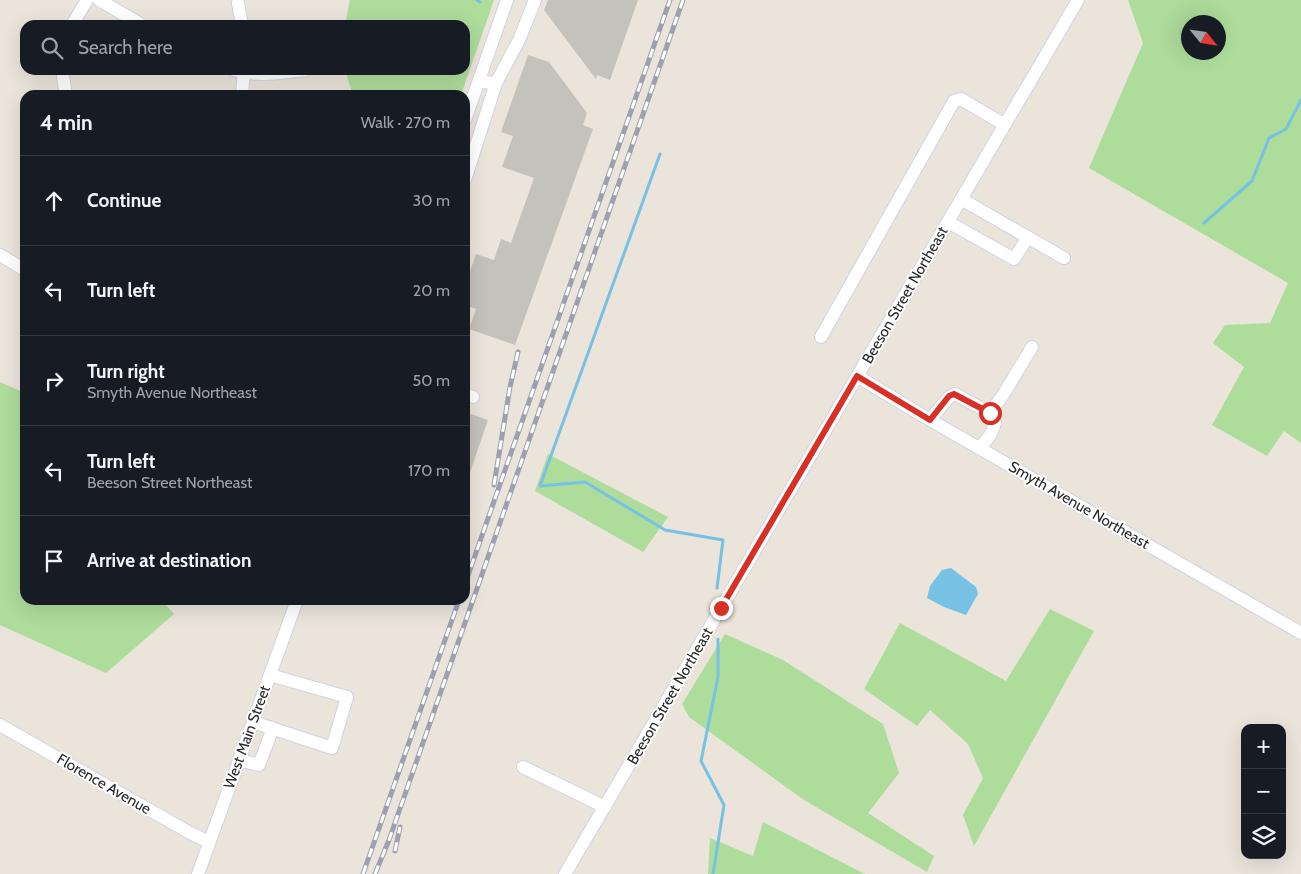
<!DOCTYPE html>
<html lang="en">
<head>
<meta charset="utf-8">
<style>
	:root { --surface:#171b24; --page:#242831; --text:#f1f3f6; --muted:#9ea1a6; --line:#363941 }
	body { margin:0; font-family:Cabin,sans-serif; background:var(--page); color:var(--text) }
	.controls { position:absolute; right:15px; bottom:15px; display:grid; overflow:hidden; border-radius:10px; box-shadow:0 5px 20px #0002 }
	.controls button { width:45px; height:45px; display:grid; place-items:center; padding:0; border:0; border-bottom:1px solid var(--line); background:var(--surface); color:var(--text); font:25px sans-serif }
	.compass { position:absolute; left:1181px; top:15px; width:45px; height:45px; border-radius:50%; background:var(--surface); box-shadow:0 5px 20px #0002; rotate:120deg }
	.stop { position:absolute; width:15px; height:15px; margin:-11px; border:4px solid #d93025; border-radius:50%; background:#fff }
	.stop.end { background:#d93025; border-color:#fff; box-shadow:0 1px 5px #0008 }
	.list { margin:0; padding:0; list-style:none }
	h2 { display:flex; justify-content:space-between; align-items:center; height:65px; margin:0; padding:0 20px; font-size:21px }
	h2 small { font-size:16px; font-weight:400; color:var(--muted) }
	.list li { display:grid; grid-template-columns:32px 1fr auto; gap:15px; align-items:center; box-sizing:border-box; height:90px; padding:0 20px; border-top:1px solid var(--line) }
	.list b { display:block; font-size:19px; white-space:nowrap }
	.list p { margin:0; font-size:16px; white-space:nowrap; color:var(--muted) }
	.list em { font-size:16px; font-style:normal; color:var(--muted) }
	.icon { flex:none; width:28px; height:28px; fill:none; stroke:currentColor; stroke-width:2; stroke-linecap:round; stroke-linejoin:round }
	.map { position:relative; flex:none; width:1301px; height:874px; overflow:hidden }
	.search { position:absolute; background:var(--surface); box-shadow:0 5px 20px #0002; left:20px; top:20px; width:450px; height:55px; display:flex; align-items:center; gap:12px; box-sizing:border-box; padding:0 18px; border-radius:15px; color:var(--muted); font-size:19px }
	.panel { position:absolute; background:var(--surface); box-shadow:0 5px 20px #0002; left:20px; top:90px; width:450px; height:515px; border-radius:15px }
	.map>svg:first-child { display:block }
	.green { fill:#aedc9b; fill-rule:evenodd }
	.water { fill:#76c1e4 }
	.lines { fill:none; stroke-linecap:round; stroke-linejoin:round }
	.stream { stroke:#76c1e4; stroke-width:3 }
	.building { fill:#c5c1bb }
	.minor-casing { stroke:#d1d3e0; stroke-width:14 }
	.path { stroke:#c3c3c3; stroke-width:2; stroke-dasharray:4 2.5; stroke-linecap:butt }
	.minor { stroke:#fff; stroke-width:12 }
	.rail-casing { stroke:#9ea0b1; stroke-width:5 }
	.rail { stroke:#fff; stroke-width:3; stroke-dasharray:9; stroke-linecap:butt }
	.route { stroke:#d93025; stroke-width:6 }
	.labels { text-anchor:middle; stroke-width:4; stroke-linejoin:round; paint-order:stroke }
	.street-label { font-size:15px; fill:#282828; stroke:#fff }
</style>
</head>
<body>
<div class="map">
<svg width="1301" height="874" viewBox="0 0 1301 874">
	<rect width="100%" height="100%" fill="#eae4db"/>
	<!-- green -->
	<path class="green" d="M350 0H494L461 95H353L345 70H465V25H345Z
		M1128 0H1301V443L1284 431 1267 456 1212 425 1244 367 1213 343 1225 325 1270 323 1288 283 1089 168 1143 43ZM1188 22H1218V52H1188Z
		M0 382 25 393V600H161L174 614 106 673 0 625Z
		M548 454 668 517 643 552 535 491Z
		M1050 609 1094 631 974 846 963 815 983 778 968 744 930 710 917 726 864 689 900 623 1006 681Z
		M725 634 783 660 883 724 899 773 868 813 934 856 927 872 804 800 689 717 682 704Z
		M763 822 865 874H708L710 838 753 856Z"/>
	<!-- water -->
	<path class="water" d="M951 568 976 587 978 594 966 615 944 607 927 598 930 586 942 570Z"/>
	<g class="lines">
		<!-- stream -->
		<path class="stream" d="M477 0 480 2
			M660 154 540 486 585 482 665 530 723 540 717 588
			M1204 223 1252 181 1269 138 1286 129 1301 100
			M713 874 724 805 701 761 718 677V639"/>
	</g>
	<!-- building -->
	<path class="building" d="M548 0H638L610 80 597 75 596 79 544 10Z
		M528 55 549 62 587 113 583 125 593 129 515 345 469 329 476 309 465 305V286L476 254 494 260 501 239 511 243 534 178 502 167 513 136 501 132Z
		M465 412 488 420 466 484H465Z"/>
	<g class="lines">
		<defs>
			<path id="minor" d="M99 0 142 25
				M238 3 242 25
				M72 25 87 0
				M62 70 66 95
				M233 70C258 77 281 73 306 70
				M479 82 496 83 519 40 535 0
				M242 95 244 70
				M465 120 507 0
				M465 180 496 83
				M961 199 1064 258
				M948 222 1014 259 1028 237
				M0 255 25 270
				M821 337 954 101 961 99 1005 125
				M857 376 918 413 1301 633
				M465 394 473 397
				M990 413 1003 395 1032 347
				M930 420 949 397 955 394 990 413 995 423 991 434 980 448
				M253 722 332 748 347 697 270 675
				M0 725 192 834 209 842
				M239 760 259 765 273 728
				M523 767 605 807
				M198 874 297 600
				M565 874 1078 0"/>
		</defs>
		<!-- minor casing -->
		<use href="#minor" class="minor-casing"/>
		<!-- path -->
		<path class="path" d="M465 278 468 279"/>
		<!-- minor -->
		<use href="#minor" class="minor"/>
		<defs>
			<path id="rail" d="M494 485 510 387 518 352
				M465 584 670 0
				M395 851 400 827
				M363 874 459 600
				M375 874 389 840 683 0"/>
		</defs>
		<!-- rail casing -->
		<use href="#rail" class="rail-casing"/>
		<!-- rail -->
		<use href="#rail" class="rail"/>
	</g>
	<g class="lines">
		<!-- route -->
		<path class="route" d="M721 608 857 376 930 420 949 396 954 394 990 413"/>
	</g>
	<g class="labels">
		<!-- street labels -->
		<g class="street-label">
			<text transform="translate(905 295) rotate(-60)" y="5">Beeson Street Northeast</text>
			<text transform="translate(1079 505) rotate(30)" y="5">Smyth Avenue Northeast</text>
			<text transform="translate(670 696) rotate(-60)" y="5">Beeson Street Northeast</text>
			<text transform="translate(247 737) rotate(-70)" y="5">West Main Street</text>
			<text transform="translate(104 784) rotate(30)" y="5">Florence Avenue</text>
		</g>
	</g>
</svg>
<div class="controls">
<button>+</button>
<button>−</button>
<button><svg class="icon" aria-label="layers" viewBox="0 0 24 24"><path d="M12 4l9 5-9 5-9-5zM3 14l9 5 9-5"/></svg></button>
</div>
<svg class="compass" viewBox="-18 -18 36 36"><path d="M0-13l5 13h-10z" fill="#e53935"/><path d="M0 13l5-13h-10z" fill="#9ea1a6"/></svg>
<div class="stop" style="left:990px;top:413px"></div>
<div class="stop end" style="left:721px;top:608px"></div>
<div class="search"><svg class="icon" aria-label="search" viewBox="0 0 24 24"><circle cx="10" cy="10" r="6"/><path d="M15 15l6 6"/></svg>Search here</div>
<section class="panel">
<h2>4 min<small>Walk · 270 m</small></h2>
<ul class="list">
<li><svg class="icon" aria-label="ahead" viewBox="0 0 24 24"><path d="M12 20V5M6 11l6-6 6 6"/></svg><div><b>Continue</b></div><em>30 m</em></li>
<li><svg class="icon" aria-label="left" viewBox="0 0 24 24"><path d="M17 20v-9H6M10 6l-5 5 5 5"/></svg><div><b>Turn left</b></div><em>20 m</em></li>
<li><svg class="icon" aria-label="right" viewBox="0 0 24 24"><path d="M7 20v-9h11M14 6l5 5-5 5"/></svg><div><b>Turn right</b><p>Smyth Avenue Northeast</p></div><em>50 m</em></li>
<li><svg class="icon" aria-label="left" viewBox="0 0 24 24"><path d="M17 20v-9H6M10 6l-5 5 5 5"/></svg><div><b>Turn left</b><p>Beeson Street Northeast</p></div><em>170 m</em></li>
<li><svg class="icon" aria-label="arrive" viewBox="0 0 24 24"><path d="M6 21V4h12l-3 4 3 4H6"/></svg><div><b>Arrive at destination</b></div></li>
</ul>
</section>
</div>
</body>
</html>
